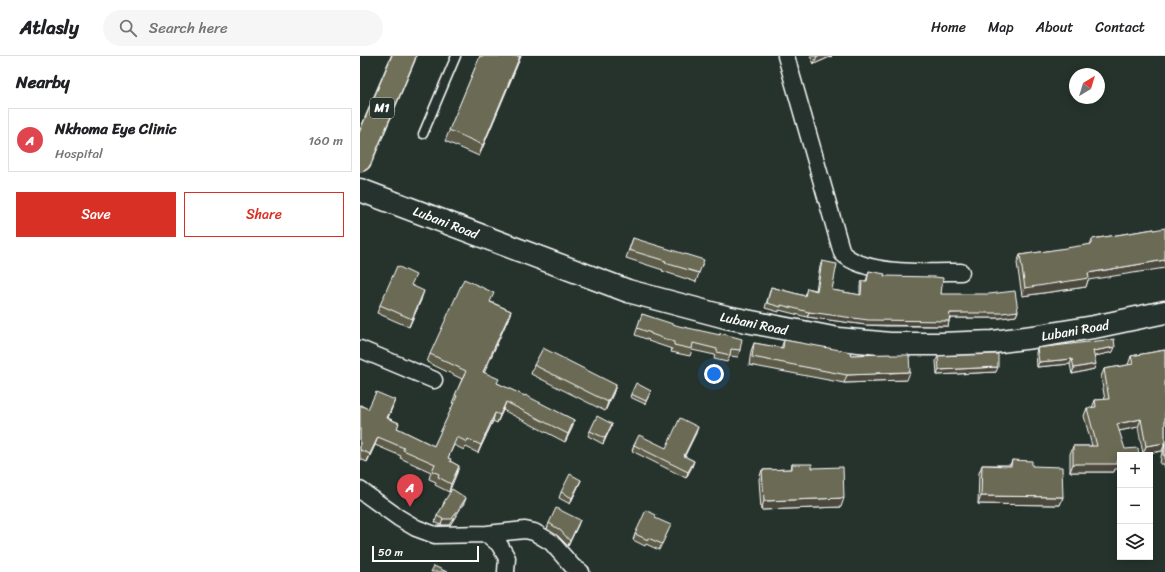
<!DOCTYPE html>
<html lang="en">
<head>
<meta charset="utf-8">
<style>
	:root { --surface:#fff; --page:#f6f6f6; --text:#202124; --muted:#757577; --line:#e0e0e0; --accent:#d93025 }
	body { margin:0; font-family:Sriracha,sans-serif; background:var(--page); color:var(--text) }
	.controls { position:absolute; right:12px; bottom:12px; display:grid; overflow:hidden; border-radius:0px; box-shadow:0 2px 10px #0003 }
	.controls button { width:36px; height:36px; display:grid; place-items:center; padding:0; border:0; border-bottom:1px solid var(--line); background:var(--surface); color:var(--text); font:20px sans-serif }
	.compass { position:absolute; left:709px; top:12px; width:36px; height:36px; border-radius:50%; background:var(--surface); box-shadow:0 2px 10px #0003; rotate:38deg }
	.scale { position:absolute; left:12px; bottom:10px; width:107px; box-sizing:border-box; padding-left:4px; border:2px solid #fff; border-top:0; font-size:11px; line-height:14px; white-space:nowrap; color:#fff; -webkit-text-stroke:3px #26332d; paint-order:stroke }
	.you { position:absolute; left:354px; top:318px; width:14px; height:14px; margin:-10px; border:3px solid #fff; border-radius:50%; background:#1a73e8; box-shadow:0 0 0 6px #1a73e833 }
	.badge { display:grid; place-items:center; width:26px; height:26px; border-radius:50%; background:var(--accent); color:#fff; font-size:13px; font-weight:700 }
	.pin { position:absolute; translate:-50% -33px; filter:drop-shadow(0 1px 2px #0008) }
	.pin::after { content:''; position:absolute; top:21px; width:14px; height:12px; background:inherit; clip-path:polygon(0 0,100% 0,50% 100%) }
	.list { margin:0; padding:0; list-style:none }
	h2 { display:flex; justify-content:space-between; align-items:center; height:52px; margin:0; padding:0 16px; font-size:17px }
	h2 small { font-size:13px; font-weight:400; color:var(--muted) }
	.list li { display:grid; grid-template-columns:26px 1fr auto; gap:12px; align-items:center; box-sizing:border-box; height:64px; margin:0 8px 8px; padding:0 8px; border:1px solid var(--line); border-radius:0px }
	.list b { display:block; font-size:15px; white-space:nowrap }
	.list p { margin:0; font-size:13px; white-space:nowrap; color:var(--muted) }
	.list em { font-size:13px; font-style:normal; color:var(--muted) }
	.actions { display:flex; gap:8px; padding:12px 16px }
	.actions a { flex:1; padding:9px 0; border:1px solid var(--accent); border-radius:0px; text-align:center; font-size:14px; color:var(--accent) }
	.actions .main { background:var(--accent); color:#fff }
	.icon { flex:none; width:22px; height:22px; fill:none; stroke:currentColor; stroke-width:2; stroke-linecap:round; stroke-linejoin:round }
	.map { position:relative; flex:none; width:805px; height:516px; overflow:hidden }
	header { display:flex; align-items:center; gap:24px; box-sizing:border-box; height:56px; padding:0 20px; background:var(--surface); border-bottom:1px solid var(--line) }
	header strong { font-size:19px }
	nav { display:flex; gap:22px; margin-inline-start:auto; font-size:14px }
	.search { width:280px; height:36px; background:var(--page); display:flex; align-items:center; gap:10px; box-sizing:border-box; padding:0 14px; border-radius:22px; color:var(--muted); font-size:15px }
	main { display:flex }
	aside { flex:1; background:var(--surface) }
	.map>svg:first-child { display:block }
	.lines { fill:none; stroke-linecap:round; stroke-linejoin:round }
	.lane-casing { stroke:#fff; stroke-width:11 }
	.street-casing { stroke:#fff; stroke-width:19 }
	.secondary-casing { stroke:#fff; stroke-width:25 }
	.highway-casing { stroke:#fff; stroke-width:25 }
	.lane { stroke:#26332d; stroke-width:8 }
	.street { stroke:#26332d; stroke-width:16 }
	.secondary { stroke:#26332d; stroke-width:22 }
	.highway { stroke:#706f59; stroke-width:22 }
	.wall { fill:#5c5b49; stroke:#fff }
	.shaded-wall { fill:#4b4a3c; stroke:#fff }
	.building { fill:#6b6a55; stroke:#fff }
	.labels { text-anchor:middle; stroke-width:4; stroke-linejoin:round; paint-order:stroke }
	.shield { fill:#26332d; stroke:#bec2c0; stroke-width:1 }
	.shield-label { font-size:12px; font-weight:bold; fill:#fff }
	.street-label { font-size:13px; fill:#fff; stroke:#26332d }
</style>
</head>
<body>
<header>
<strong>Atlasly</strong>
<div class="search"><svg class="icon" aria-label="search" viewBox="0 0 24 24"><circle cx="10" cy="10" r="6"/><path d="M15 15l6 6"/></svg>Search here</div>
<nav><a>Home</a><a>Map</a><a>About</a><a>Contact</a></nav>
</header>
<main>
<aside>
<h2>Nearby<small></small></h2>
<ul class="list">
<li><span class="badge" style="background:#e0444e">A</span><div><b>Nkhoma Eye Clinic</b><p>Hospital</p></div><em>160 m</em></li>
</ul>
<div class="actions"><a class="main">Save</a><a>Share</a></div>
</aside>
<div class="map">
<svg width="805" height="516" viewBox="0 0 805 516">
	<rect width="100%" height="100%" fill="#26332d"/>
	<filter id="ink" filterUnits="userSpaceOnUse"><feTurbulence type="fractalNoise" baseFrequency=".025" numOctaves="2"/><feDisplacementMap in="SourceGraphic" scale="8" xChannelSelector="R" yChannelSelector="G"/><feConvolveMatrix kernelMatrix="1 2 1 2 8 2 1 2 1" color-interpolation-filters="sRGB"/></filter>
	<g filter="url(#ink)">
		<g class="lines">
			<defs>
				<path id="lane" d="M63 78 96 0"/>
				<path id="street" d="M426 0 482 197C505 220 570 216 601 216
					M0 293 74 324
					M0 434 39 462 56 472 75 479 127 478 165 474 174 476 191 486 213 511 221 516
					M127 478 139 488 147 502 146 516"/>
				<path id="secondary" d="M0 134 268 235 366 261 478 283 530 288H581L633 286 673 281 734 271 805 256"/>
				<path id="highway" d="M0 104 44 0"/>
			</defs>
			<!-- lane casing -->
			<use href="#lane" class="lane-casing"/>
			<!-- street casing -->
			<use href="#street" class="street-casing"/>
			<!-- secondary casing -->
			<use href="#secondary" class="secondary-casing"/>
			<!-- highway casing -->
			<use href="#highway" class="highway-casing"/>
			<!-- lane -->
			<use href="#lane" class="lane"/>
			<!-- street -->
			<use href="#street" class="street"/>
			<!-- secondary -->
			<use href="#secondary" class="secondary"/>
			<!-- highway -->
			<use href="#highway" class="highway"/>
		</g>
		<!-- wall -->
		<path class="wall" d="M120 0H161L119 100 85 85Z
			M450 0H472L454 8Z
			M794 173 728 224 726 231 662 240 657 207 660 199 730 189 732 183Z
			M273 182 339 217 336 226 302 215 303 214 266 202Z
			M462 205 472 234 500 239V230L502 225H506L509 215 581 238 658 255 656 260 640 262H589V265L588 270H526L506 269 447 261 419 254V256L405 252 411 231 445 240 447 232 456 234 460 210Z
			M51 230 61 244 49 271 17 257 20 249Z
			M131 246 151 255 148 263 124 316 137 327 214 364 212 372 205 386 143 354 137 367 133 365 118 397 106 391 104 394 94 389 88 402 90 405 99 410 89 436 75 429 76 426 69 423 71 416 40 402 41 400 15 389 7 406 0 403V349L8 353 32 352 28 362 39 367 37 372 74 390 94 348 92 347 102 323 67 306 70 298Z
			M282 258 380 294 378 301 370 300 367 306 354 303 355 299 332 294 330 300 311 296 312 293 288 285 289 284 275 279Z
			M424 284 490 299H530L547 324 513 325V326L484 327 389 309 391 295 394 287 421 292Z
			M677 292 753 296 734 300V313L712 318 710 308 677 311 676 297Z
			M805 294V412L804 408H800L802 395 783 398 778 371 759 375 755 413 754 416H710V398L713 390H732L724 360 727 352H732L735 344H745L741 321 744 313 768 309 771 300Z
			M578 300 636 316 577 319 576 305Z
			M174 309 256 329 253 338 245 355 171 318Z
			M291 335 285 348 270 341 271 338Z
			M252 368 250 373 243 388 228 380 230 375Z
			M336 377 324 400 334 405 326 422 272 395 274 389 306 392Z
			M652 404 672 410 703 441 700 449 618 448 619 417 622 409H650Z
			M432 408 452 412 481 451 401 454 399 423 402 414 431 413Z
			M221 424 210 448 199 442 201 436Z
			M106 442 104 447 90 469H81L75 466 77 460 82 452 84 446Z
			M295 462 308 475 299 494 286 488 285 490 273 484 275 478Z
			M189 467 218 469 208 490 198 480 187 473Z"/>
		<!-- shaded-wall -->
		<path class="shaded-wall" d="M160 0H161L119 100 123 89Z
			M457 0H472L454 8Z
			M805 204V212L728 224 726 231 662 240 665 232 728 217Z
			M64 235 61 244 49 271 52 263Z
			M151 255 148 263 121 324 123 316Z
			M658 255 656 260 640 262H588L590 257Z
			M449 256 589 265 588 270 506 269 447 261Z
			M755 291 753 296 731 301 733 295Z
			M712 303 710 308 677 311 679 306Z
			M736 308 734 313 712 318 714 312Z
			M638 311 636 316 577 319 579 314Z
			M550 316 547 324 513 325V326L484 327 487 319Z
			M256 329 253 338 245 355 248 346Z
			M35 344 32 352 24 370 27 362Z
			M146 346 143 354 137 367 140 359Z
			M135 357 133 365 118 397 121 389Z
			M781 363 778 371 754 376 757 368Z
			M214 364 212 372 205 386 208 378Z
			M252 368 250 373 243 388 245 382Z
			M338 371 336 377 322 406 324 400Z
			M18 381 15 389 7 406 10 398Z
			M805 387 802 395 783 398 786 390Z
			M334 405 332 411 326 422 328 416Z
			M760 405V413H755L754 416H710L713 408Z
			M99 410 97 417 89 436 91 428Z
			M221 424 219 429 210 448 212 442Z
			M621 440 703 441 700 449 618 448Z
			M106 442 104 447 90 469H81L83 463Z
			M484 442 481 451 401 454 404 445Z
			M220 464 218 469 208 490 210 485Z"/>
		<!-- building -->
		<path class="building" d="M120 0H160L123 89 89 74Z
			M805 172V204L728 217 729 222 665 232 660 199 732 188V183L794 173V174Z
			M273 182 344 204 339 217 305 207 306 205 269 194Z
			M462 205 477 208 472 234 501 239 502 225H507L509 215 525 218 524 220 575 221 583 222 581 238H629L655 235 658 255 642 257H590L589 265 508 264 449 256 421 249V251L407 247 411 231 445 240 447 232 457 235Z
			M37 210 56 219 51 229 64 235 52 263 20 249Z
			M104 223 134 237 130 246 151 255 123 316 139 323 137 327 165 340V339L214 364 208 378 146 346 140 359 135 357 121 389 108 383 107 386 97 381 88 402 91 403 90 405 99 410 91 428 78 421 79 418 72 415 75 408 43 394 44 392 18 381 10 398 0 394V349L8 353 16 336 35 344 27 362 39 367 37 372 74 390 97 340 95 339 106 315 70 298Z
			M282 258 319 270 360 279V277L382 283 380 294 371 293 370 299 357 296V293L333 287 332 293 314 289V286L291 278V277L277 272Z
			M754 283 755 291 733 295 736 308 714 312 712 303 679 306 677 292Z
			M424 284 491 296 490 299 530 298V299H549L550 316 516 317V318L487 319 392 301 394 287 423 292Z
			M183 292 256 329 248 346 174 309Z
			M805 294V400L803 399 805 387 786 390 781 363 757 368 765 393 778 392 779 399H760V405H757V408H713V390H737L727 352 736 351 735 344 749 343 744 313 773 308 771 300Z
			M638 298V311L579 314 578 300Z
			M276 327 291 335 286 345 271 338Z
			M237 360 252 368 245 382 230 375Z
			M320 362 338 371 324 400 334 405 328 416 274 389 279 379 306 392Z
			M652 404 672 405V410L702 411 703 441 621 440 622 409 651 410Z
			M432 408H452V412L483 411 484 442 404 445 402 414 432 413Z
			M210 418 221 424 212 442 201 436Z
			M92 433 106 442 92 463H83L77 460 85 446H84Z
			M196 452 220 464 210 485 200 474 189 467Z
			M286 454 296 459 295 462 311 469 302 488 288 482V484L275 478Z
			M74 510 87 516H71Z"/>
	</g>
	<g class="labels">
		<!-- shield labels -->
		<rect class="shield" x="10" y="42" width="24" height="20" rx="3"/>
		<g class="shield-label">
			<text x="22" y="56">M1</text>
		</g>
		<!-- street labels -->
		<g class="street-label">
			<text transform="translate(86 166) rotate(21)" y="5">Lubani Road</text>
			<text transform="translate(394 267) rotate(12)" y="5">Lubani Road</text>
			<text transform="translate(715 274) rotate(-10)" y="5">Lubani Road</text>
		</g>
	</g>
</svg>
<div class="controls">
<button>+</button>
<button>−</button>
<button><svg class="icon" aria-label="layers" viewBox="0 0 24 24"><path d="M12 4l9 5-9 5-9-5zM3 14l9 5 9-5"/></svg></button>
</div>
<svg class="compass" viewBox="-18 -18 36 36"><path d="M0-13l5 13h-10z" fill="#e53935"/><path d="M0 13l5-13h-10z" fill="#757577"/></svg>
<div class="scale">50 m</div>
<div class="you"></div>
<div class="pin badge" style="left:50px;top:451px;background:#e0444e">A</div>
</div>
</main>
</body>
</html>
